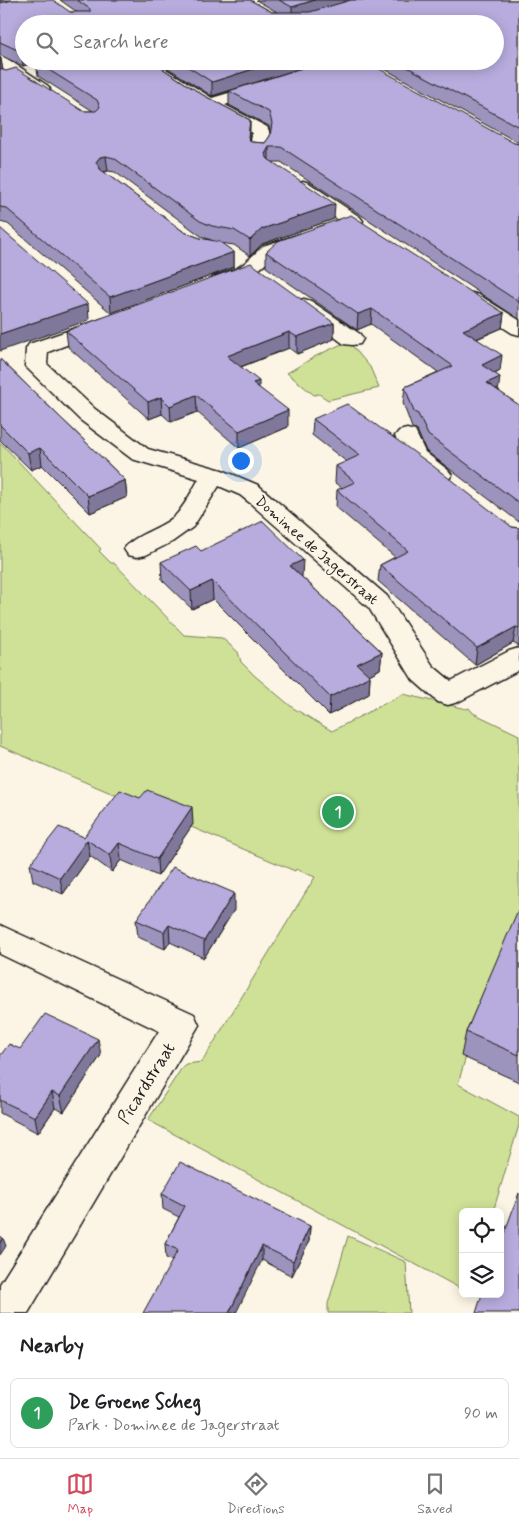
<!DOCTYPE html>
<html lang="en">
<head>
<meta charset="utf-8">
<style>
	:root { --surface:#fff; --page:#f6f6f6; --text:#202124; --muted:#757577; --line:#e0e0e0; --accent:#d1495b }
	body { margin:0; font-family:Mynerve,sans-serif; background:var(--page); color:var(--text) }
	.controls { position:absolute; right:15px; bottom:15px; display:grid; overflow:hidden; border-radius:8px; box-shadow:0 2px 12px #0003 }
	.controls button { width:45px; height:45px; display:grid; place-items:center; padding:0; border:0; border-bottom:1px solid var(--line); background:var(--surface); color:var(--text); font:25px sans-serif }
	.you { position:absolute; left:240px; top:460px; width:18px; height:18px; margin:-12px; border:4px solid #fff; border-radius:50%; background:#1a73e8; box-shadow:0 0 0 8px #1a73e833 }
	.badge { display:grid; place-items:center; width:32px; height:32px; border-radius:50%; background:var(--accent); color:#fff; font-size:16px; font-weight:700 }
	.pin { position:absolute; translate:-50% -50%; border:2px solid #fff; box-shadow:0 1px 5px #0006 }
	.list { margin:0; padding:0; list-style:none }
	h2 { display:flex; justify-content:space-between; align-items:center; height:65px; margin:0; padding:0 20px; font-size:21px }
	h2 small { font-size:16px; font-weight:400; color:var(--muted) }
	.list li { display:grid; grid-template-columns:32px 1fr auto; gap:15px; align-items:center; box-sizing:border-box; height:70px; margin:0 10px 10px; padding:0 10px; border:1px solid var(--line); border-radius:8px }
	.list b { display:block; font-size:19px; white-space:nowrap }
	.list p { margin:0; font-size:16px; white-space:nowrap; color:var(--muted) }
	.list em { font-size:16px; font-style:normal; color:var(--muted) }
	.icon { flex:none; width:28px; height:28px; fill:none; stroke:currentColor; stroke-width:2; stroke-linecap:round; stroke-linejoin:round }
	.map { position:relative; flex:none; width:519px; height:1313px; overflow:hidden }
	.search { position:absolute; background:var(--surface); box-shadow:0 2px 12px #0003; left:15px; right:15px; top:15px; height:55px; display:flex; align-items:center; gap:12px; box-sizing:border-box; padding:0 18px; border-radius:28px; color:var(--muted); font-size:19px }
	.sheet { height:145px; background:var(--surface) }
	nav { display:flex; justify-content:space-around; align-items:center; box-sizing:border-box; height:70px; border-top:1px solid var(--line); background:var(--surface); font-size:14px; color:var(--muted) }
	nav a { display:grid; justify-items:center; gap:2px }
	nav .on { color:var(--accent) }
	.map>svg:first-child { display:block }
	.green { fill:#cfe196; stroke:#767e59 }
	.lines { fill:none; stroke-linecap:round; stroke-linejoin:round }
	.street-casing { stroke:#1c1c1c; stroke-width:3 }
	.street { fill:#fcf5e5; fill-rule:evenodd }
	.wall { fill:#9d94be; stroke:#1c1c1c; fill-rule:evenodd }
	.shaded-wall { fill:#80789b; stroke:#1c1c1c }
	.building { fill:#b7acdd; stroke:#1c1c1c }
	.labels { text-anchor:middle; stroke-width:4; stroke-linejoin:round; paint-order:stroke }
	.street-label { font-size:15px; fill:#1c1c1c; stroke:#fcf5e5 }
	.near-street-label { font-size:18px; fill:#1c1c1c; stroke:#fcf5e5 }
</style>
</head>
<body>
<div class="map">
<svg width="519" height="1313" viewBox="0 0 519 1313">
	<rect width="100%" height="100%" fill="#fcf5e5"/>
	<filter id="ink" filterUnits="userSpaceOnUse"><feTurbulence type="fractalNoise" baseFrequency=".02" numOctaves="2"/><feDisplacementMap in="SourceGraphic" scale="10" xChannelSelector="R" yChannelSelector="G"/><feConvolveMatrix kernelMatrix="1 2 1 2 8 2 1 2 1" color-interpolation-filters="sRGB"/></filter>
	<g filter="url(#ink)">
		<!-- green -->
		<path class="green" d="M348 341 370 367 379 388 328 400 319 394 314 395 287 373 316 356Z
			M0 442 101 549 99 551 111 563H114L184 635 222 638 238 652 241 662 255 676 293 708 332 731 403 694 466 709 469 708 473 713 519 735V932L466 1056 458 1084 519 1117V1125L493 1212H463V1290L148 1120 183 1066 186 1064 202 1062 315 877 296 869 295 871 0 746Z
			M348 1236 406 1262 409 1313H328V1304Z"/>
		<g class="lines">
			<defs>
				<path id="street" d="M0 56 6 58 48 86 50 89 48 92H36L0 68Z
					M134 61H153L212 98 265 82 271 84 273 87 271 90 225 105 267 127C272 134 270 149 265 156L259 157 253 156 250 152 252 133 210 109 204 108Z
					M303 181 309 183 360 217 363 221 360 225 353 227 346 225 297 191 294 187 297 183Z
					M300 234 307 236 310 240 307 244 277 254 250 277 220 287 213 285 210 281 213 277 236 269 245 263 263 246Z
					M472 293 479 295 519 320V335L512 333 465 303 462 299 465 295Z
					M304 299 311 301 360 334 363 339 360 344 352 345 344 344 297 309 294 305 297 301Z
					M102 319 109 321 113 325 109 329 48 352 47 364 95 409 148 449 222 470 258 485 387 596 433 666 451 681 509 651 519 648V670L458 702 448 705 438 702 413 680 369 608 250 503 240 495 219 486 193 527 172 542 146 555 137 557 128 555 124 549C134 534 162 529 176 515 185 505 192 491 199 479L132 459 79 419 25 366 26 349 29 344Z
					M407 429 415 431 425 452 448 470 452 475 448 480 440 482 432 480 406 460 395 436 399 431Z
					M0 925 194 1014 199 1025 28 1313H0V1284L159 1031 0 954Z"/>
			</defs>
			<!-- street casing -->
			<use href="#street" class="street-casing"/>
			<!-- street -->
			<use href="#street" class="street"/>
		</g>
		<!-- wall -->
		<path class="wall" d="M0 0 70 12H77L60 0H250L272 12H277L256 0H519V143L370 61H495V24H24V61H151L203 95 250 120 249 139 251 142 265 143 270 136V132L269 126 229 105V91L519 144V319L281 162H273L334 219 262 244 250 256 234 245 220 243 234 252V267L111 313 8 224 0 222V57L3 70 83 111H93L38 76 36 62 23 66 0 55ZM108 171 115 172 201 236 211 240 200 238 184 232 104 172Z
			M157 61H324L212 96Z
			M266 252 504 313 502 328 477 339 500 371 495 374 498 391 519 405V522L426 451 417 430 412 428 403 403 405 387 438 372 371 324 357 330 266 267Z
			M334 323V339L297 354 289 348 241 367 259 388 288 427 239 448 197 412 171 422 162 414 149 419 68 347 66 331Z
			M0 359 125 480 127 497 90 513 42 465 31 470 0 440Z
			M313 419 512 527 519 528V646L513 643 475 665 378 581 380 565 395 557 336 507 337 490 342 488 335 483 336 466 347 462 312 435Z
			M201 551 302 577 382 652 380 669 369 675 370 676 369 694 329 715 213 599 192 609 162 580 161 562Z
			M193 824 158 876 121 860 112 872 90 856 63 894 33 881 30 864 84 837Z
			M234 910 204 958 170 942 165 949 138 937 136 920Z
			M519 911V1082L461 1056 466 1032Z
			M20 1049 101 1055 64 1112 55 1108 38 1133 0 1113V1056Z
			M162 1194 310 1226 309 1241 292 1276 262 1260 172 1261 166 1258 165 1244 179 1217 163 1209Z"/>
		<!-- shaded-wall -->
		<path class="shaded-wall" d="M0 0H19L0 5Z
			M315 0H358L292 21V7Z
			M22 52H24V61H40L23 66Z
			M1 58 3 72 0 74V59Z
			M279 61H324L212 96V82Z
			M250 120V134L248 152V137Z
			M269 147V162L265 154Z
			M106 156 108 171 102 172 96 162 100 157Z
			M335 204 334 219 262 244 250 256V240L262 229Z
			M234 252V267L111 313 110 297Z
			M88 304 89 320 0 351V334Z
			M372 309 371 324 357 330 358 314Z
			M504 313 502 328 461 345 463 330Z
			M334 323V339L297 354V337Z
			M289 332V348L227 372V356Z
			M502 355 500 371 480 380 482 365Z
			M500 377 498 393 487 383Z
			M259 381V397L253 383Z
			M196 395 197 412 171 422 170 406Z
			M161 397 162 414 149 419 148 402Z
			M288 410V427L239 448V431Z
			M40 448 42 465 31 470 28 453Z
			M125 480 127 497 90 513 88 496Z
			M303 560 302 577 290 566Z
			M212 581 213 599 192 609 191 591Z
			M516 627 513 643 475 665 477 648Z
			M382 652 380 669 356 682 357 664Z
			M370 676 369 694 329 715 330 697Z
			M192 807 193 824 158 876 157 859Z
			M87 840 90 856 63 894 60 878Z
			M119 843 121 860 112 872 110 855Z
			M234 893V910L204 958V941Z
			M169 925 170 942 165 949 164 932Z
			M98 1039 101 1055 64 1112 60 1096Z
			M52 1092 55 1108 38 1133 35 1117Z
			M310 1226 309 1241 292 1276 293 1261Z
			M3 1238 6 1246 0 1255V1243Z
			M262 1246V1260L236 1313H229Z"/>
		<!-- building -->
		<path class="building" d="M13 0H53L70 12H90V9L77 0H250L272 12H310L351 0H519V127L396 61H495V24H24V52H22L0 42V3Z
			M279 0H315L292 7Z
			M38 61H151L203 95 250 120 248 137 251 142 265 143 270 136 272 123 269 112 229 91 324 61H365L514 143 519 144V302L281 147H269L265 154 268 159 335 204 262 229 250 240 234 230 212 226 200 221 114 158 106 156 100 157 96 162 100 169 184 232 200 238 220 242 234 252 110 297 6 208 0 207V69L6 71 16 68 83 111H96L100 107 97 100 36 62Z
			M179 61H279L212 82Z
			M351 215 504 313 463 330 502 355 482 365 500 377 487 383 519 405V503L428 435 418 414 414 412 405 387 453 366 372 309 358 314 266 252 278 241Z
			M0 228 88 304 0 334Z
			M251 263 334 323 297 337 289 332 227 356 259 381 253 383 288 410 239 431 196 395 170 406 161 397 148 402 66 331Z
			M0 359 125 480 88 496 40 448 28 453 0 425Z
			M347 404 433 466 512 527 519 528V628L516 627 477 648 380 565 408 551 337 490 355 482 336 466 360 455 313 419Z
			M263 521 303 560 290 566 382 652 357 664 370 676 330 697 212 581 191 591 161 562 196 546 201 551Z
			M120 790 140 798 147 790 192 807 157 859 119 843 110 855 87 840 60 878 30 864 59 827 84 837Z
			M173 867 234 893 204 941 169 925 164 932 136 920Z
			M518 910 519 911V1055L466 1032Z
			M45 1014 98 1039 60 1096 52 1092 35 1117 0 1100V1056L9 1044 20 1049Z
			M180 1162 310 1226 293 1261 262 1246 229 1313H143L178 1250 165 1244 185 1206 162 1194Z
			M519 1193V1313H476L482 1294H500V1245Z
			M0 1236 3 1238 0 1243Z"/>
	</g>
	<g class="labels">
		<!-- street labels -->
		<g class="street-label">
			<text transform="translate(317 550) rotate(41)" y="5">Dominee de Jagerstraat</text>
		</g>
		<!-- near-street labels -->
		<g class="near-street-label">
			<text transform="translate(146 1083) rotate(-58)" y="6">Picardstraat</text>
		</g>
	</g>
</svg>
<div class="controls">
<button><svg class="icon" aria-label="locate" viewBox="0 0 24 24"><circle cx="12" cy="12" r="6"/><path d="M12 2v4M12 18v4M2 12h4M18 12h4"/></svg></button>
<button><svg class="icon" aria-label="layers" viewBox="0 0 24 24"><path d="M12 4l9 5-9 5-9-5zM3 14l9 5 9-5"/></svg></button>
</div>
<div class="you"></div>
<div class="pin badge" style="left:338px;top:812px;background:#2e9e5b">1</div>
<div class="search"><svg class="icon" aria-label="search" viewBox="0 0 24 24"><circle cx="10" cy="10" r="6"/><path d="M15 15l6 6"/></svg>Search here</div>
</div>
<section class="sheet">
<h2>Nearby<small></small></h2>
<ul class="list">
<li><span class="badge" style="background:#2e9e5b">1</span><div><b>De Groene Scheg</b><p>Park · Dominee de Jagerstraat</p></div><em>90 m</em></li>
</ul>
</section>
<nav>
<a class="on"><svg class="icon" aria-label="map" viewBox="0 0 24 24"><path d="M3 6l6-2 6 2 6-2v14l-6 2-6-2-6 2zM9 4v14M15 6v14"/></svg>Map</a>
<a><svg class="icon" aria-label="directions" viewBox="0 0 24 24"><path d="M12 3l9 9-9 9-9-9zM9 14v-3h6M13 9l2 2-2 2"/></svg>Directions</a>
<a><svg class="icon" aria-label="saved" viewBox="0 0 24 24"><path d="M7 4h10v16l-5-4-5 4z"/></svg>Saved</a>
</nav>
</body>
</html>
